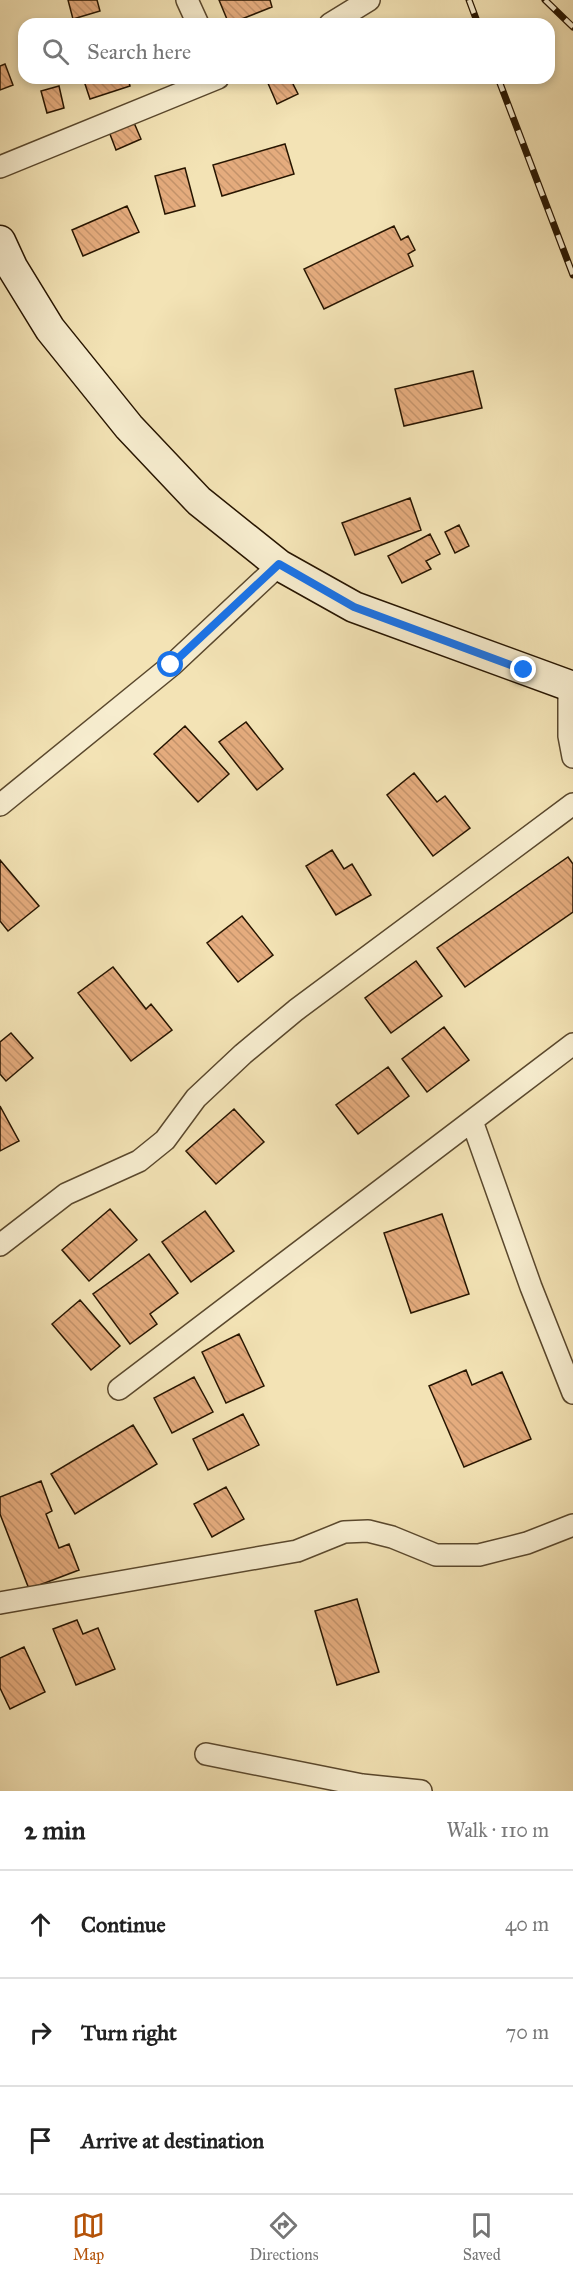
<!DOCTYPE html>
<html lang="en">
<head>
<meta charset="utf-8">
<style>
	:root { --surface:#fff; --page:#f2f2f2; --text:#222; --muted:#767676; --line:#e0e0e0; --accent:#b45309 }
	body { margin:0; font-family:"IM FELL Great Primer",serif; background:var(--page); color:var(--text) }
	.stop { position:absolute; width:18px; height:18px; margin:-14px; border:4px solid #1a73e8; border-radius:50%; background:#fff }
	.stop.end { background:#1a73e8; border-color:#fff; box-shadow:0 2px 6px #0008 }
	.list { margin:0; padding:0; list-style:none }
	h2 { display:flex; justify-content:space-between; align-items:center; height:78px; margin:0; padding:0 24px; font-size:26px }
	h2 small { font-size:20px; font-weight:400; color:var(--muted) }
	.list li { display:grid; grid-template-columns:39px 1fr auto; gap:18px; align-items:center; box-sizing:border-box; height:108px; padding:0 24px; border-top:2px solid var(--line) }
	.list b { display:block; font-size:22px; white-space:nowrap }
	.list em { font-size:20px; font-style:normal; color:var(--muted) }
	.icon { flex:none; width:33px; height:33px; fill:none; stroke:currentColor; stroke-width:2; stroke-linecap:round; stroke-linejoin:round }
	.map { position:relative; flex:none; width:573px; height:1791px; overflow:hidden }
	.search { position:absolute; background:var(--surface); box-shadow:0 3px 9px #0003; left:18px; right:18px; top:18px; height:66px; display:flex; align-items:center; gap:15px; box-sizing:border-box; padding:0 21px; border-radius:18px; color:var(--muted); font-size:22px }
	.sheet { height:402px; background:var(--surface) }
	nav { display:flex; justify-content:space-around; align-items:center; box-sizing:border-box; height:84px; border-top:2px solid var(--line); background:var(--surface); font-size:16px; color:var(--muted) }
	nav a { display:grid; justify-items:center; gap:3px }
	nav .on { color:var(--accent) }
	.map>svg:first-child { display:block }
	.building { fill:url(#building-back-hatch); stroke:#271500; stroke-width:1.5 }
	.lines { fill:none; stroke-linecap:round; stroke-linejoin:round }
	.street-casing { stroke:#5a482d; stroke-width:24 }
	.secondary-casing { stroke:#271500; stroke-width:33 }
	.street { stroke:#f7edcf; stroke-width:21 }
	.secondary { stroke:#f7edcf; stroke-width:30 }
	.rail-casing { stroke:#271500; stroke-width:7 }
	.rail { stroke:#f7edcf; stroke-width:4.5; stroke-dasharray:14; stroke-linecap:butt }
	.route { stroke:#1a73e8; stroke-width:8 }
</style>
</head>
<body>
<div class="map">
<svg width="573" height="1791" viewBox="0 0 573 1791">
	<defs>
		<pattern id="building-back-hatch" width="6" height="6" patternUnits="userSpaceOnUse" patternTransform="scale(1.5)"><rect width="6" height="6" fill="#e5ac7e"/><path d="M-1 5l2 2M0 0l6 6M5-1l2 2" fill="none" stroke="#c4936b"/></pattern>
	</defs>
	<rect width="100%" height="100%" fill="#f3e3b5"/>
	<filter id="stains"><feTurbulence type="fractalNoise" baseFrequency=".00333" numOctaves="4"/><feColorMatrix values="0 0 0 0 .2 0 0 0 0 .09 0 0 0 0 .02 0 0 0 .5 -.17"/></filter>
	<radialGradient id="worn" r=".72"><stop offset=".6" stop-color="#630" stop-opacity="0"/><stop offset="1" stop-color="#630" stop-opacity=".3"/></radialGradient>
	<!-- building -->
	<path class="building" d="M68 0H97L100 11 73 19Z
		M219 0H270L272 7 229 24Z
		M5 64 13 85 0 90V66Z
		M83 78H128L130 86 90 99Z
		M274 78H290L298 94 277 104 267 81Z
		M59 86 64 108 47 113 41 91Z
		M132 118 141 139 116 150 108 129Z
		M285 144 294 174 222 196 213 165Z
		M185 168 195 206 165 214 155 176Z
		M127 206 139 232 83 256 72 230Z
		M394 226 401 240 408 236 415 250 408 254 413 266 324 309 304 269Z
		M473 371 482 408 404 426 395 389Z
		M410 498 421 530 355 555 342 523Z
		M459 525 469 546 455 553 445 532Z
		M430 534 440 554 426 561 431 569 402 583 388 556Z
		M246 722 283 769 257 790 219 742Z
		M185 726 229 774 198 802 154 754Z
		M414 773 437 802 445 796 470 828 433 856 387 795Z
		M332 850 344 869 352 864 371 895 336 915 306 866Z
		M568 857 573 864V912L465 987 437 948Z
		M0 860 39 906 8 931 0 921Z
		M242 916 273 955 238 982 207 943Z
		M416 961 442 996 391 1033 365 998Z
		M113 967 146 1009 151 1004 172 1030 131 1061 78 993Z
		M444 1027 469 1060 427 1092 402 1059Z
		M11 1033 33 1058 6 1081 0 1074V1042Z
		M388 1067 409 1096 358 1134 336 1105Z
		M0 1106 19 1141 0 1151Z
		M234 1109 264 1142 216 1184 186 1151Z
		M110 1209 137 1240 89 1281 62 1250Z
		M205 1211 234 1251 191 1282 162 1242Z
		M442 1214 469 1294 411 1313 384 1233Z
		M149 1254 178 1293 150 1314 157 1324 130 1344 93 1294Z
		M80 1300 120 1346 91 1370 52 1324Z
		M239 1334 264 1386 226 1403 202 1352Z
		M466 1370 472 1385 502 1372 531 1439 464 1467 429 1386Z
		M194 1377 213 1412 172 1433 154 1398Z
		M243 1414 259 1445 208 1470 193 1439Z
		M133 1425 157 1464 75 1514 51 1474Z
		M41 1481 52 1511 46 1514 59 1548 69 1544 79 1570 29 1589 0 1514V1497Z
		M226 1487 244 1519 212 1537 194 1504Z
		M357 1599 379 1672 337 1685 315 1611Z
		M77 1620 83 1634 98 1628 115 1669 76 1685 53 1629Z
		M24 1647 45 1692 10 1709 0 1688V1658Z"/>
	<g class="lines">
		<defs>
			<path id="street" d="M187 0 198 24
				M330 24 369 0
				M0 167 218 78
				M569 686V736L573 757
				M0 805 172 665 279 565
				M472 1121 531 1287 573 1393
				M0 1245 66 1194 139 1161 165 1140 196 1098 243 1054 296 1010 573 804
				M119 1389 573 1044
				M0 1603 297 1551 344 1532 368 1531 392 1537 436 1555H479L527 1543 573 1525
				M206 1754 362 1785 421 1791"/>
			<path id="secondary" d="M0 241 12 267 50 329 129 427 199 501 279 565 354 607 573 687"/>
		</defs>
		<!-- street casing -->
		<use href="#street" class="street-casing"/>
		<!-- secondary casing -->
		<use href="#secondary" class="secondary-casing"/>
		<!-- street -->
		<use href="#street" class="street"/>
		<!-- secondary -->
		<use href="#secondary" class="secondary"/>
		<defs>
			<path id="rail" d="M469 0 478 24
				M545 0 573 27
				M498 78 573 275"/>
		</defs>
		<!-- rail casing -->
		<use href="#rail" class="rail-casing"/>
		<!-- rail -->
		<use href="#rail" class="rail"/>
	</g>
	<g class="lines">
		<!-- route -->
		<path class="route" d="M171 665 279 564 354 607 524 670"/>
	</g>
	<rect width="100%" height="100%" filter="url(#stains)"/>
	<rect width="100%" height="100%" fill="url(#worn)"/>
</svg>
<div class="stop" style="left:171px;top:665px"></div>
<div class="stop end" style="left:524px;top:670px"></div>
<div class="search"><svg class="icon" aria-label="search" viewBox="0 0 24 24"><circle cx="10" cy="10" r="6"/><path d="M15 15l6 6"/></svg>Search here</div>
</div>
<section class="sheet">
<h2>2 min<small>Walk · 110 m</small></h2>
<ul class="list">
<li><svg class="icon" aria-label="ahead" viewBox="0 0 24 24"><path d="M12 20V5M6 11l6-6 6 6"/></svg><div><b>Continue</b></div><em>40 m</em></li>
<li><svg class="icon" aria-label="right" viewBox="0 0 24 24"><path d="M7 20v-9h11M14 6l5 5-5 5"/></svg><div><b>Turn right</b></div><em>70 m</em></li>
<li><svg class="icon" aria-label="arrive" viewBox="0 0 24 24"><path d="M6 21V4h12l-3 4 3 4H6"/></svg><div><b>Arrive at destination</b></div></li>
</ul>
</section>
<nav>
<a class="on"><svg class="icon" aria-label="map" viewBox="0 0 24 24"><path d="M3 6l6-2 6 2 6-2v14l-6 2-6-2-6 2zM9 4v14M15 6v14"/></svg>Map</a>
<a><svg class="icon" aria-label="directions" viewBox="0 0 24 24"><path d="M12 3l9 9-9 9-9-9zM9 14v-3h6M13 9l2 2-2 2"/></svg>Directions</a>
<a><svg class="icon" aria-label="saved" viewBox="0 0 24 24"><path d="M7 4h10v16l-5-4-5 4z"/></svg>Saved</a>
</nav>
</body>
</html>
